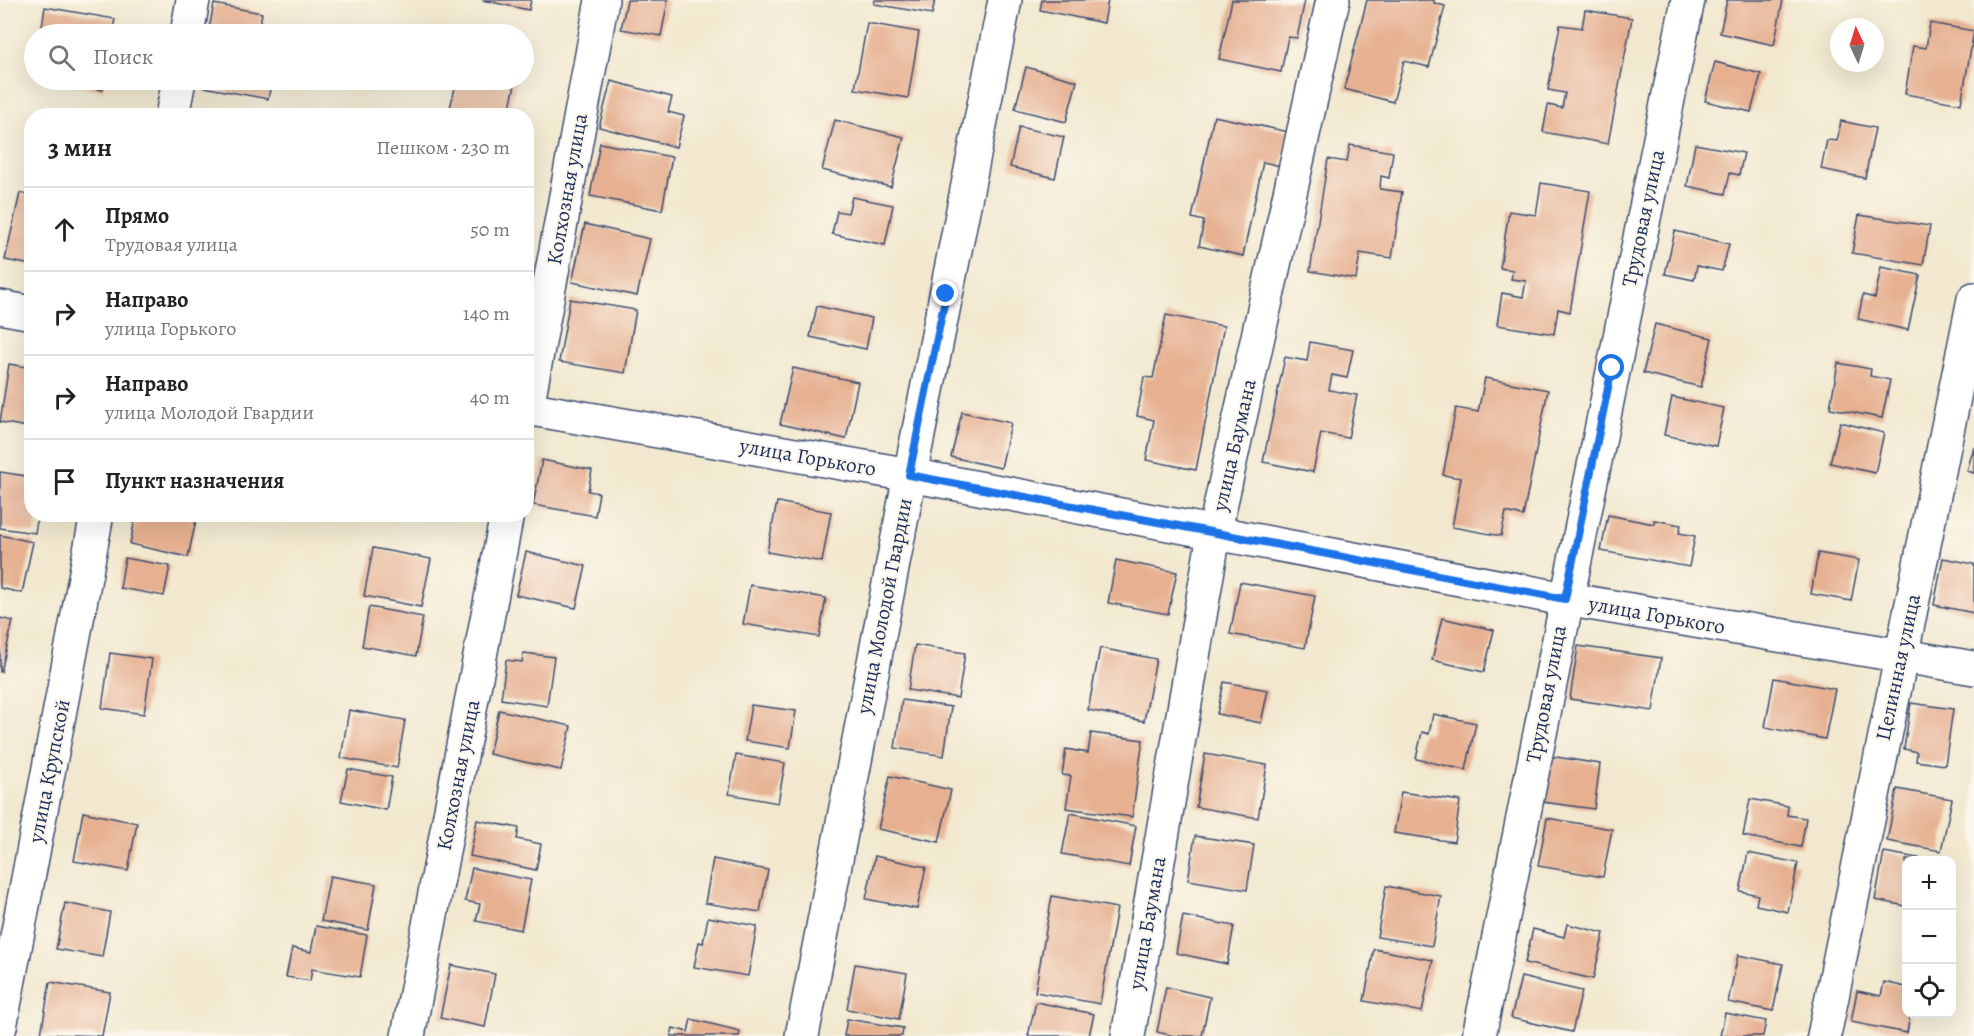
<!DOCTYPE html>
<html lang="ru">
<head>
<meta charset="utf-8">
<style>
	:root { --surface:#fff; --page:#f6f6f6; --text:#222; --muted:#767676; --line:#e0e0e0 }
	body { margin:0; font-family:Alegreya,serif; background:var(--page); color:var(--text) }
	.controls { position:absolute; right:18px; bottom:18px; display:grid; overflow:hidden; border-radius:12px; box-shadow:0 6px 24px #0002 }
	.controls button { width:54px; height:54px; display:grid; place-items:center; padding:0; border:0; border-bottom:2px solid var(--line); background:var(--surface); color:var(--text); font:30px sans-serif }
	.compass { position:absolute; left:1830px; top:18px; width:54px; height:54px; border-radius:50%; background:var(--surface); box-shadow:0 6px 24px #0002; rotate:356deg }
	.stop { position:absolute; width:18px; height:18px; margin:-14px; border:4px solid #1a73e8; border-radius:50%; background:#fff }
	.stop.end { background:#1a73e8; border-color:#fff; box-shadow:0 2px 6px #0008 }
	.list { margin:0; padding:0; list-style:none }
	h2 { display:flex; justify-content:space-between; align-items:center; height:78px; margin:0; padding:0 24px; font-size:26px }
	h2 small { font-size:20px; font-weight:400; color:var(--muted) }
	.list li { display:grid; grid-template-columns:39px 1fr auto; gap:18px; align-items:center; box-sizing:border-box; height:84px; padding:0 24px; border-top:2px solid var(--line) }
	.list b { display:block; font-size:22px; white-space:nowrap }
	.list p { margin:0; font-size:20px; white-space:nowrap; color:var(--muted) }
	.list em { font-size:20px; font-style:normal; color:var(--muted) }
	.icon { flex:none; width:33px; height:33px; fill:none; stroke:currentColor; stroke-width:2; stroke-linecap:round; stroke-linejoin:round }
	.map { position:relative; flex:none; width:1974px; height:1036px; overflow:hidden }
	.search { position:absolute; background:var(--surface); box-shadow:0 6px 24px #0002; left:24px; top:24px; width:510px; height:66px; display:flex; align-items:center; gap:15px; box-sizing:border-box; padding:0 21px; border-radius:33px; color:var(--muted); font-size:22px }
	.panel { position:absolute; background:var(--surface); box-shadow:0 6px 24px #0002; left:24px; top:108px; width:510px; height:414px; border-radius:24px }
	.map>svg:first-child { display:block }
	.building { fill:#e6b091 }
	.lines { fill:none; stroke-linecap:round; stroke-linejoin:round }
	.minor-casing { stroke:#3b4b6f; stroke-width:36 }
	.minor { stroke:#fff; stroke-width:33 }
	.route { stroke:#1a73e8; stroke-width:8 }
	.labels { text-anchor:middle; stroke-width:4.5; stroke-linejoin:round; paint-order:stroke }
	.street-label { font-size:21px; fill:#1b2f5e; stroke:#fbf7ec }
</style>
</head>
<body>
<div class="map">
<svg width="1974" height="1036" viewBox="0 0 1974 1036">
	<rect width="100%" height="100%" fill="#fbf7ec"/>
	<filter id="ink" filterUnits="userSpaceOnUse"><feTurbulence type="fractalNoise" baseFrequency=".0167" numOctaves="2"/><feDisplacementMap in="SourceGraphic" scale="12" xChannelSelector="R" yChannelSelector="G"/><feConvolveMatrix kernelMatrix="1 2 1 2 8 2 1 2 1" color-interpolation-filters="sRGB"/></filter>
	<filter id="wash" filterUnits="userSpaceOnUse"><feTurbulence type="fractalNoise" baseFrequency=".008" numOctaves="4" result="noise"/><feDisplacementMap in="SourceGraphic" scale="24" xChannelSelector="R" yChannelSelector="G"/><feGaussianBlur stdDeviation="1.35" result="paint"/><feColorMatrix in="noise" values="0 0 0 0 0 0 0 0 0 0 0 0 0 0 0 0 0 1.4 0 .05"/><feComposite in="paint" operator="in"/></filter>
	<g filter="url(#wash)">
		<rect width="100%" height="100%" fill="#f2e8cf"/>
		<g id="blocks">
			<!-- building -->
			<path class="building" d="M482 0H531L529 10Z
				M627 0H668L661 36 621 29Z
				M875 0H935L932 14 874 4Z
				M1042 0H1108L1104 23 1040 10Z
				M1232 0H1305L1297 38 1288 37 1281 72 1219 59Z
				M1367 0H1434V3L1445 6 1429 67 1404 61 1393 102 1344 89Z
				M1727 0H1783L1774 45 1720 33Z
				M214 4 262 13 258 34H208Z
				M45 7 115 19 112 34H41Z
				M1585 10 1632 18 1608 144 1543 132 1548 105 1562 108 1565 93 1548 90 1560 25 1582 28Z
				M867 23 919 32 908 98 855 89Z
				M1930 23 1974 31 1961 104 1905 94 1913 46 1926 48Z
				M1715 62 1761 74 1751 112 1705 101Z
				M1026 67 1077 81 1066 122 1015 109Z
				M49 80H104L103 90Z
				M200 80H272L268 99 198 86Z
				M457 80H516L508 116H448Z
				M611 81 672 97 668 112 684 116 676 147 599 127Z
				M1214 116 1289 132 1281 166 1263 162 1243 256 1199 246 1204 221 1192 218Z
				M835 120 904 137 891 187 822 170Z
				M1841 121 1875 128 1865 178 1821 169 1827 140 1837 141Z
				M1019 127 1064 137 1055 178 1010 167Z
				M600 143 672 157 662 210 590 196Z
				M1695 144 1744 153 1739 175 1730 173 1725 194 1687 186Z
				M1350 145 1393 152 1389 178 1381 176 1380 189 1402 192 1392 258 1360 253 1356 279 1310 271 1328 159 1347 162Z
				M1541 183 1590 191 1570 312 1558 309 1554 334 1497 325 1502 293 1523 297 1526 281 1511 279 1513 270 1500 268 1509 211 1536 215Z
				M20 193 32 196V265L5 260Z
				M852 197 893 205 885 245 832 234 837 211 848 213Z
				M1859 215 1930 226 1923 265 1852 253Z
				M585 224 650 239 637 296 572 282Z
				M1675 231 1729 244 1722 271 1697 266 1694 280 1665 274Z
				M1881 267 1920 275 1908 330 1858 319 1863 295 1875 298Z
				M570 299 636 310 625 373 559 362Z
				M817 306 872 318 866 349 810 337Z
				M1166 315 1224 326 1196 470 1146 460 1154 420 1137 416 1144 377 1153 378Z
				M1655 324 1712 338 1701 387 1643 373Z
				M1310 342 1353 350 1347 378 1332 375 1329 390 1357 395 1348 438 1321 433 1313 472 1263 462 1285 357 1307 361Z
				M1838 363 1871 369 1870 376 1890 380 1882 418 1830 408Z
				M9 364 32 368V428L0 422Z
				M793 368 858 382 846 439 780 424Z
				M1485 378 1548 390 1523 516 1506 512 1501 536 1452 527 1461 478 1443 475 1456 408 1478 412Z
				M1672 397 1724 408 1716 446 1664 435Z
				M962 412 1011 423 1001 468 951 457Z
				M1840 422 1884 433 1875 473 1830 463Z
				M1974 447V473L1967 471Z
				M542 460 592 470 588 491 599 493 595 516 533 505Z
				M0 472 32 477V514H38L35 533 0 528Z
				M777 502 831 512 822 562 767 552Z
				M136 514 197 516 188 557 130 544Z
				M1608 515 1654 524V520L1681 525 1679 533 1695 536 1689 567 1601 551Z
				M0 535 33 542 22 593 0 588Z
				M373 548 431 559 421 607 364 596Z
				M526 552 586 566 576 608 516 595Z
				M1818 553 1859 560 1851 601 1811 594Z
				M125 558 170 566 164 596 120 588Z
				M1943 558 1974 564V613L1934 605Z
				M1116 560 1177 572 1168 614 1108 603Z
				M1240 582 1315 596 1305 648 1230 634Z
				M750 585 826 598 819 637 743 624Z
				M369 607 423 617 416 656 362 646Z
				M0 618 13 621 1 672H0Z
				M1442 618 1494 630 1484 672 1432 660Z
				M915 645 965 653 958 698 908 690Z
				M1578 646 1661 658 1653 711 1570 699Z
				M1100 648 1156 659 1144 721 1088 710Z
				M110 653 152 659 144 714 102 708Z
				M524 653 554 657 547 706 501 699 506 660 522 662Z
				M1774 678 1835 689 1825 739 1765 727Z
				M1224 682 1268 690 1261 723 1217 714Z
				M902 700 951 707 944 756 895 748Z
				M1911 703 1953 709 1945 765 1916 761 1917 752 1904 749Z
				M751 705 796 711 790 748 745 741Z
				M349 710 405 720 397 768 341 758Z
				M499 710 571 726 561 770 489 754Z
				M1433 714 1476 723 1466 770 1416 759 1422 732 1429 734Z
				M1091 733 1143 740 1132 817 1066 808 1071 776 1062 775 1066 749 1088 753Z
				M1205 754 1267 765 1258 818 1196 807Z
				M736 755 785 763 778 803 729 794Z
				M1550 756 1600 764 1594 809 1543 802Z
				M348 769 392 777 386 810 341 801Z
				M890 776 951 790 939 842 878 829Z
				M1897 789 1952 799 1941 851 1887 841Z
				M1401 792 1460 801 1454 842 1394 833Z
				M1750 799 1788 806 1787 815 1806 818 1801 847 1743 836Z
				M83 812 137 823 128 871 74 861Z
				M1070 813 1136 826 1129 866 1062 854Z
				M1547 818 1612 829 1603 877 1538 866Z
				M477 820 519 828 517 839 541 844 536 870 470 856Z
				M1195 836 1254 845 1247 890 1188 880Z
				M1884 852 1923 859 1906 860V906L1875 900Z
				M1748 853 1798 863 1788 912 1756 905 1758 895 1740 891Z
				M875 856 926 867 917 909 866 899Z
				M713 859 768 870 760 912 705 903Z
				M472 868 531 880 521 930 476 921 480 904 465 901Z
				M330 876 376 884 368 930 321 921Z
				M1386 886 1441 896 1432 946 1377 937Z
				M1052 896 1117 908 1100 1004 1035 992Z
				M65 903 110 912 102 957 56 949Z
				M1183 916 1234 926 1227 964 1176 953Z
				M708 917 757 926 748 976 694 967 699 942 703 943Z
				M1567 924 1604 933 1593 979 1525 963 1533 929 1564 937Z
				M316 926 367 935 360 977 312 969 310 981 286 977 292 948 311 952Z
				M1374 949 1433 960 1422 1012 1364 1001Z
				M1738 955 1783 964 1773 1011 1728 1002Z
				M855 964 907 973 899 1019 847 1009Z
				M451 965 495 974 485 1027 440 1018Z
				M1521 977 1582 991 1572 1032 1511 1018Z
				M50 982 110 992 102 1036 41 1034Z
				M1884 982 1906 987V1014H1910L1907 1033 1851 1022 1857 991 1881 996Z
				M1166 987 1210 997 1202 1036H1174L1157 1032Z
				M1036 1002 1094 1014 1089 1036H1028Z
				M1725 1013 1766 1021 1763 1036H1720Z
				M691 1019 740 1031 739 1036H671L673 1028 688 1032Z
				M847 1019 903 1028 902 1036H844Z"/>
		</g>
	</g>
	<g filter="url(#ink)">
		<use href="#blocks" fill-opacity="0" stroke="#3b4b6f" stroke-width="1.5"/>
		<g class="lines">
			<defs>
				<path id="minor" d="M187 34 193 0
					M172 116 179 80
					M0 307 32 313
					M526 408 910 475 1565 599 1974 668
					M526 413 602 0
					M0 1027 97 514
					M408 1036 507 514
					M802 1036 910 475 1005 0
					M1128 1036 1214 534 1333 0
					M1479 1036 1688 0
					M1824 1036 1974 299"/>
			</defs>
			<!-- minor casing -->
			<use href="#minor" class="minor-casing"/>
			<!-- minor -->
			<use href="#minor" class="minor"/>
		</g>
	</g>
	<g class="lines" filter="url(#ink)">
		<!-- route -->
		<path class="route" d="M946 294 909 475 1565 599 1612 368"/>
	</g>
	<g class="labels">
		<!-- street labels -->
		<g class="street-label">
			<text transform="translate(567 189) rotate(-80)" y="7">Колхозная улица</text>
			<text transform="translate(1643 218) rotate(-78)" y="7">Трудовая улица</text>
			<text transform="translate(1234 445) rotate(-77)" y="7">улица Баумана</text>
			<text transform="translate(808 457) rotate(10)" y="7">улица Горького</text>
			<text transform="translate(884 606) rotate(-79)" y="7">улица Молодой Гвардии</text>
			<text transform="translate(1657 615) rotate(10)" y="7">улица Горького</text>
			<text transform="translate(1898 667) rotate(-78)" y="7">Целинная улица</text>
			<text transform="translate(1546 694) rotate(-79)" y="7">Трудовая улица</text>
			<text transform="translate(49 771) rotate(-79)" y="7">улица Крупской</text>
			<text transform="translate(458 775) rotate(-79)" y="7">Колхозная улица</text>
			<text transform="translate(1147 923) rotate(-80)" y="7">улица Баумана</text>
		</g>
	</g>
</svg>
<div class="controls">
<button>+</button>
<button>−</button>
<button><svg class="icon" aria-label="locate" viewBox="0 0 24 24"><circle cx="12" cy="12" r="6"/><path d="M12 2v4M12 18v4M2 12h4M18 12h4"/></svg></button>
</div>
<svg class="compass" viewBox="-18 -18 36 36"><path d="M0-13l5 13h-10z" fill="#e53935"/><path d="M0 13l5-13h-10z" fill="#767676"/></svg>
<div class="stop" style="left:1612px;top:368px"></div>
<div class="stop end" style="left:946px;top:294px"></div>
<div class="search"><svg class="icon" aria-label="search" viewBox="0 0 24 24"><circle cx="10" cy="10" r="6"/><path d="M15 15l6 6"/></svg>Поиск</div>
<section class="panel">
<h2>3 мин<small>Пешком · 230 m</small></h2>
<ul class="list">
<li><svg class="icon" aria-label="ahead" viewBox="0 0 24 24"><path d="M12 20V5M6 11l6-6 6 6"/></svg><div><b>Прямо</b><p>Трудовая улица</p></div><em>50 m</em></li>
<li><svg class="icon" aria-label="right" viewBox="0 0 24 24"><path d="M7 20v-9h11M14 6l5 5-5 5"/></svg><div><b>Направо</b><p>улица Горького</p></div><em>140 m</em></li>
<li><svg class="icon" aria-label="right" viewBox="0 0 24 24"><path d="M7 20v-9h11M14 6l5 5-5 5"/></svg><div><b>Направо</b><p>улица Молодой Гвардии</p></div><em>40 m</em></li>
<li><svg class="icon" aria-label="arrive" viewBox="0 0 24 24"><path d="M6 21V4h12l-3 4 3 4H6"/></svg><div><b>Пункт назначения</b></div></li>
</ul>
</section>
</div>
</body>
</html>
